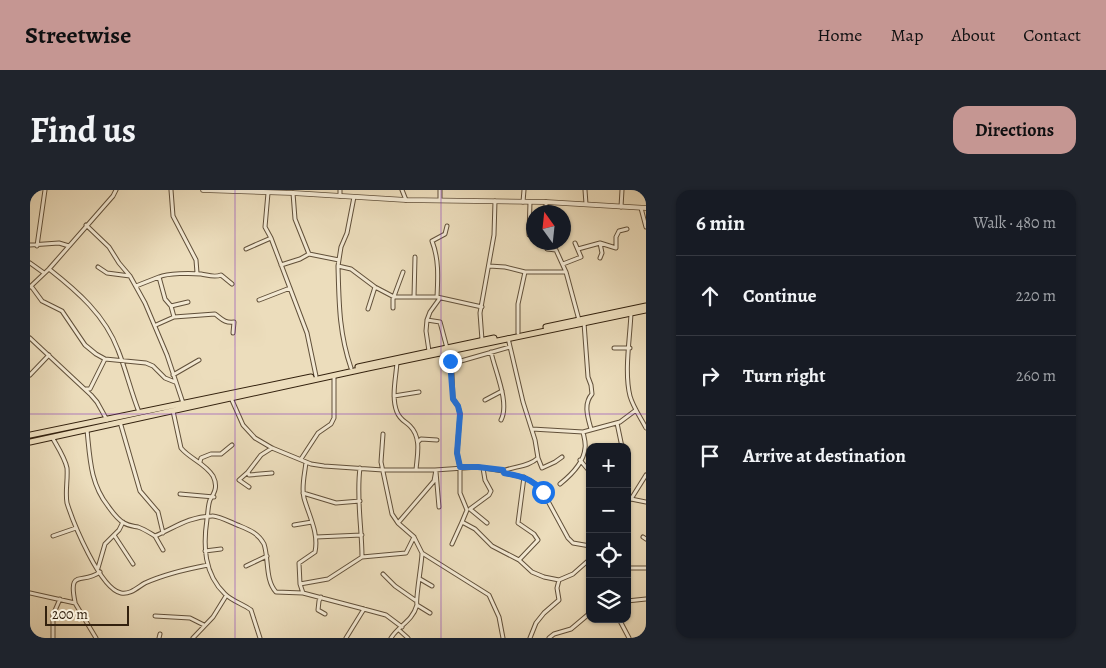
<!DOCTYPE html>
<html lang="en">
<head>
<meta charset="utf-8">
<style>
	:root { --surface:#171b24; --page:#20242c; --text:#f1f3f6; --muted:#9ea1a6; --line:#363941; --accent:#c59692 }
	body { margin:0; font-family:Alegreya,serif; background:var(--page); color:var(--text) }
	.controls { position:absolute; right:15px; bottom:15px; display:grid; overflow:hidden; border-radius:10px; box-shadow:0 1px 4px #0004 }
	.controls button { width:45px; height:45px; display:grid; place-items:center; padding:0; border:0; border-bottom:1px solid var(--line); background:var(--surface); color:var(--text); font:25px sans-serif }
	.compass { position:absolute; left:496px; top:15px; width:45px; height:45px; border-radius:50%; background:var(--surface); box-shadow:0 1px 4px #0004; rotate:345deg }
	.scale { position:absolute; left:15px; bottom:12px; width:84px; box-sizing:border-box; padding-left:5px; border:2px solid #33210e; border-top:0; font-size:14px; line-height:18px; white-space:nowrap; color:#33210e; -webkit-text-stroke:4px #f3e9d3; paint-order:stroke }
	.stop { position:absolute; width:15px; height:15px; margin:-11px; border:4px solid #1a73e8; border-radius:50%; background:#fff }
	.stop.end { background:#1a73e8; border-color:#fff; box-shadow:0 1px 5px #0008 }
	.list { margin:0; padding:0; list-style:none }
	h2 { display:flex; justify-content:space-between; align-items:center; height:65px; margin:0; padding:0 20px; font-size:21px }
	h2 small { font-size:16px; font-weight:400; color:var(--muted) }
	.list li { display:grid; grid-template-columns:32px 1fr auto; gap:15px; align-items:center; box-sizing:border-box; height:80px; padding:0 20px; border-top:1px solid var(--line) }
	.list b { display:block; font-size:19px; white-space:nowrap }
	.list em { font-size:16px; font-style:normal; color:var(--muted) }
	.icon { flex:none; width:28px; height:28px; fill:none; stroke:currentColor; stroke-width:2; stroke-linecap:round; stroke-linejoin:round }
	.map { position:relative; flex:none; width:616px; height:448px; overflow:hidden; border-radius:15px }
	header { display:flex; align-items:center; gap:30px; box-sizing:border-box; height:70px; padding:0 25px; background:var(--accent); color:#111 }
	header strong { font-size:24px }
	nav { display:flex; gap:28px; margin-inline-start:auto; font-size:18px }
	.intro { display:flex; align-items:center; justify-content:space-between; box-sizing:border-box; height:120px; padding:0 30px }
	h1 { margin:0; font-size:35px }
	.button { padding:12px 22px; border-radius:15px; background:var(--accent); color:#111; font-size:18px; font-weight:700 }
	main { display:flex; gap:30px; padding:0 30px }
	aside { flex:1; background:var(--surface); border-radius:15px; box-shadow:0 1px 4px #0004 }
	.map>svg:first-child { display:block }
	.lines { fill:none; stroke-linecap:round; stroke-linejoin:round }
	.minor-casing { stroke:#61503a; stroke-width:5 }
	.tertiary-casing { stroke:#61503a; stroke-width:5.5 }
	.trunk-casing { stroke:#33210e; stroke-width:7 }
	.minor { stroke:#f3e9d3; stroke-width:3 }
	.tertiary { stroke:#f3e9d3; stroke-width:4 }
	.trunk { stroke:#ecddbc; stroke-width:5 }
	.route { stroke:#1a73e8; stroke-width:6 }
	.grid { fill:none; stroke:#7b2cbf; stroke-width:1; stroke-opacity:0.55 }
</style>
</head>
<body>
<header>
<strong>Streetwise</strong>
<nav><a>Home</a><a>Map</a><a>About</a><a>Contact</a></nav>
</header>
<div class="intro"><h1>Find us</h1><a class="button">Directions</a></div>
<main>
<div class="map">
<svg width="616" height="448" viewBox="0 0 616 448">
	<rect width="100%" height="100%" fill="#ecddbc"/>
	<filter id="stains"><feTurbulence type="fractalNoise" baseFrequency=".004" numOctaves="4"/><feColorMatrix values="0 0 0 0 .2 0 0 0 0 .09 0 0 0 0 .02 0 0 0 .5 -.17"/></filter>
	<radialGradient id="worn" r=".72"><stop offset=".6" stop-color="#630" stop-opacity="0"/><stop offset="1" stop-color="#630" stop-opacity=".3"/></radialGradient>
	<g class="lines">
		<defs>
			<path id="minor" d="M141 0 143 26 166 70 167 83
				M372 0 376 10
				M555 0 556 14
				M238 3 235 37 241 48 277 143 286 186
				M263 3 265 29 279 64
				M310 6V0
				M410 10V0
				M493 12 494 0
				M516 12V22
				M591 17 592 0
				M611 18 616 37
				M56 35 79 57 89 73 100 86 115 113 137 165 153 213
				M499 45 500 12
				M517 52V59L526 60 536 82
				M0 55 29 53 39 56
				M7 56 15 0
				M216 59 241 48
				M548 59 570 53 586 58V47L589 41 597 39
				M570 68 572 63 570 53
				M0 73 14 83
				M533 74 551 67 545 53
				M251 75 270 69 279 64 309 70
				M308 76 311 57 317 43 324 7
				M459 76 475 77 495 82 488 114V143
				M68 77 77 83 100 86
				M19 79C47 101 75 125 88 160 96 180 101 202 109 222
				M495 82H536L549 130
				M129 87C138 83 161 83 171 84 178 85 184 88 191 85L202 94
				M1 96 12 111 32 121 55 155 66 164 75 169 116 173 123 176 135 188 145 192
				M106 96 129 87 135 109 141 116 144 127
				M0 97 19 79 83 6 86 0
				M384 107 385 67
				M407 107C408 87 409 69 402 51L415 44 417 36
				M229 110 260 98
				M141 116 158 112
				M363 118V109L373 82
				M338 119 345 97
				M601 123C600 148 594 182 600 206 603 217 611 228 616 238
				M397 130 400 122 410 108
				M554 133 558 187 561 195 562 204C553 214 558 228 561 239
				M126 135 144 127 185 124C192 129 194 133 204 132L203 143
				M0 148 61 205 67 212 77 230
				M452 150 450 123 464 45 465 11
				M584 158H600
				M399 161 396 141 397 130 410 132 417 158
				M421 161 423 209 428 216 430 224 427 263 430 277V303L437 320 432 332 445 339 462 356 489 370 502 382 514 387 529 390 543 384 560 369
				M461 162C465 181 480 213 471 230
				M420 171H431L480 157
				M367 172C366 188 361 207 367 222 370 230 375 231 380 236 392 248 387 266 386 280
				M321 178C309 143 309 113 308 76L321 79 345 97 364 107H407L452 117
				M0 185 19 165
				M143 185 169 170
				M56 199H60L75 169
				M364 206 389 202
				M201 208 213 235 225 248 242 258 281 274 294 276 353 280H405L448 277 473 281 474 283C490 286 502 288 513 302L538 348 543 353 560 356
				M455 210 472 201
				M143 221 151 258C160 269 175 273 183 286 188 296 185 302 180 310 178 315 178 323 177 329 173 356 174 384 195 404 202 411 213 414 221 420L230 448
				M90 232 110 301 128 322 133 343
				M587 233 592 257
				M502 239 553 242 590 232 606 220
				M57 240C60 268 60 293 78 316 83 323 87 329 94 333 99 336 103 336 108 337 114 339 120 343 125 346 146 337 158 327 182 326 188 325 204 334 210 336 220 340 229 344 234 354 239 369 235 390 246 402L273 403 330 418 356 425 372 437
				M353 244 351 272 362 324 368 333 384 347 392 363 459 405 469 427 473 448
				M22 247C27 256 35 268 37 278 38 289 35 302 37 313 43 332 70 399 91 403 100 405 108 397 115 393 135 384 157 379 178 375
				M388 252 391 249 407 250
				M508 268 512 278 525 272 532 267
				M271 269 288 243 301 234 304 228V186
				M550 270 560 282
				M170 272 171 268 181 264H191L202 255
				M330 278C326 308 332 338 332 367
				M473 281C485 276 498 277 508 268L505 250 493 212 478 148
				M218 282 209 290 219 297
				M406 282 409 317
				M242 283 219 285 218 282 231 265 242 258
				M530 294C540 286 554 272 555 258 556 253 554 247 553 242
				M273 303 306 313 330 311
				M150 304 184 307
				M601 309 616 312
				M597 312 601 309 616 285
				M440 319 459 305 461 301 455 290 453 278
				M440 319 457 333
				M368 333 404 291 406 280
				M264 335 282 332
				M84 345 103 374
				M23 346 46 338
				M125 346 133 360
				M286 347 332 345
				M613 347 616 349
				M422 354 432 332
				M175 361 191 359
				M489 370 508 350 504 344 488 333 494 287
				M216 376 237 366
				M68 378 75 354 89 340 93 332
				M597 378H616
				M353 384 365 396 385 410
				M390 389 402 396
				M270 394 298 389 332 367 376 363 384 347
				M0 403 45 413 66 448
				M273 403 270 394 269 373 285 362C289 343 279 326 274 308 271 297 275 283 276 272
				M291 407 289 411 288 420 295 424
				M597 411 616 409
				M45 412C38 378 52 395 70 382
				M387 415 400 423
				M125 426 160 428 174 435
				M589 429 599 448
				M369 440 378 448
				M23 448V425L30 409
				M129 448 130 444
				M163 448 183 427 196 406
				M316 448 334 419
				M361 448C369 435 382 432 387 415 385 410 392 373 392 363
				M500 448 506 433 514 423 529 410 527 398 529 390
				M519 448 524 444 541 439 560 423"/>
			<path id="tertiary" d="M173 0 263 3 376 10 516 12 616 18"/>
			<path id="trunk" d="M516 137 616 116
				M328 177 464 148
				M0 245 281 187
				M0 252 338 178 616 120"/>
		</defs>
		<!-- minor casing -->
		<use href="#minor" class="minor-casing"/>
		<!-- tertiary casing -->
		<use href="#tertiary" class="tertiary-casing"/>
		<!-- trunk casing -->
		<use href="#trunk" class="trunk-casing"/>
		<!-- minor -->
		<use href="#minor" class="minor"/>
		<!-- tertiary -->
		<use href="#tertiary" class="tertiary"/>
		<!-- trunk -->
		<use href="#trunk" class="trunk"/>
	</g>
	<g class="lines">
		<!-- route -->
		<path class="route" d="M420 171 423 209 428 216 430 224 427 263 430 277H448L473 280 474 283C490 286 502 288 513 302"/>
	</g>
	<!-- grid -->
	<path class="grid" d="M205 0V448M411 0V448M0 224H616"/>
	<rect width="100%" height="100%" filter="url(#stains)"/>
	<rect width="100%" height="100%" fill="url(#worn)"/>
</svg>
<div class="controls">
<button>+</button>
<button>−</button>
<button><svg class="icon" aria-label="locate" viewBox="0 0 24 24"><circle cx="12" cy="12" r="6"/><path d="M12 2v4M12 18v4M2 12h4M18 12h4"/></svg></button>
<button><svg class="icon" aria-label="layers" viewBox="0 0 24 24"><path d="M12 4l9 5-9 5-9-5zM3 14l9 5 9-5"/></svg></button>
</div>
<svg class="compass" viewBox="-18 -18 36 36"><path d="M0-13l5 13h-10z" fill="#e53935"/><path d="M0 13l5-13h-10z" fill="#9ea1a6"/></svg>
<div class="scale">200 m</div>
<div class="stop" style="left:513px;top:302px"></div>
<div class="stop end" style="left:420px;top:171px"></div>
</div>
<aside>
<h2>6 min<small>Walk · 480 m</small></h2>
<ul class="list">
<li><svg class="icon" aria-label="ahead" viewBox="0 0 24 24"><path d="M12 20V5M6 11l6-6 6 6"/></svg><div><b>Continue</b></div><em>220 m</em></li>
<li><svg class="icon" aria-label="right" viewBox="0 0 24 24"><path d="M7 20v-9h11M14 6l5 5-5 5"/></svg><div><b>Turn right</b></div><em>260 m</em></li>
<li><svg class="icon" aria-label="arrive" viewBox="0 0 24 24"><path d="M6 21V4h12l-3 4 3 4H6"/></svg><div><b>Arrive at destination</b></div></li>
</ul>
</aside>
</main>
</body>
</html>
